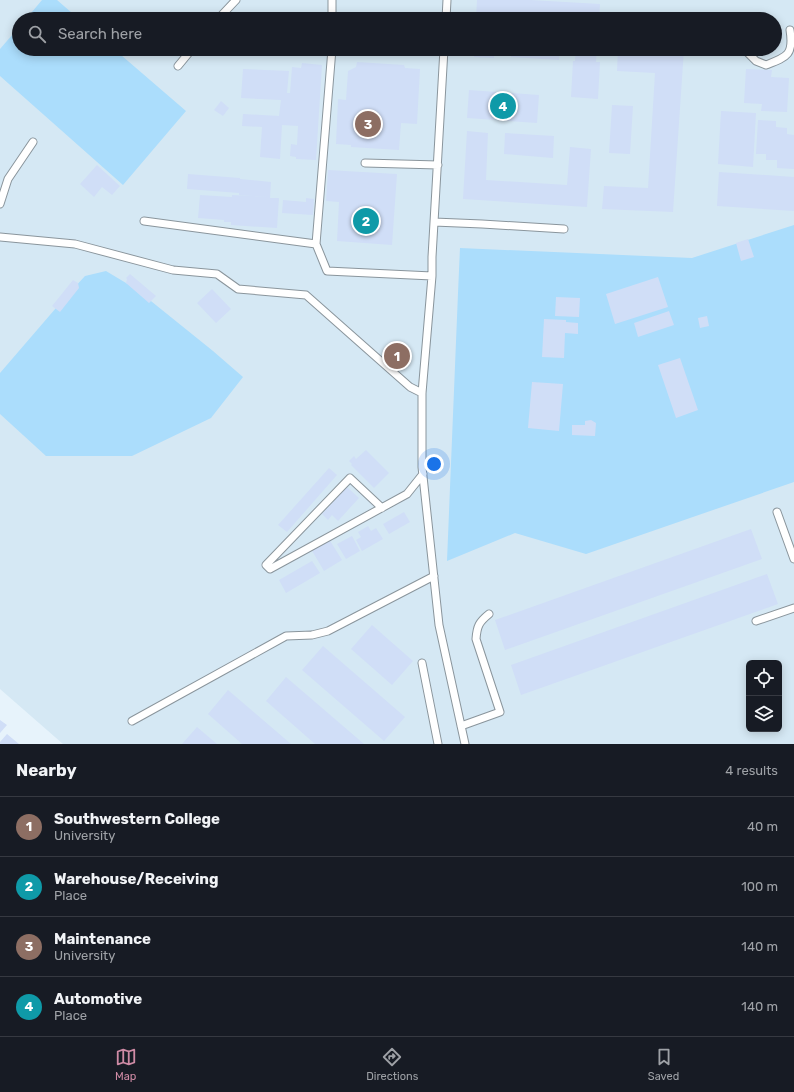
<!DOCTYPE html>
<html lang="en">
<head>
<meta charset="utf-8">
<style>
	:root { --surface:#171b24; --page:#242831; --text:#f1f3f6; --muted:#9ea1a6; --line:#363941; --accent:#cf8ba5 }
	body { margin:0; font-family:Rubik,sans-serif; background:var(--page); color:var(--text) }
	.controls { position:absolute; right:12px; bottom:12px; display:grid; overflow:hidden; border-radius:6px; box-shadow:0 2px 10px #0003 }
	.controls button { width:36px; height:36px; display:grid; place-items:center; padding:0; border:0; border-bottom:1px solid var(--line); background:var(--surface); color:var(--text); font:20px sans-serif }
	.you { position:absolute; left:434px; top:464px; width:14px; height:14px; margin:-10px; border:3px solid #fff; border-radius:50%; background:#1a73e8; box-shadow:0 0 0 6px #1a73e833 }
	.badge { display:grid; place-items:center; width:26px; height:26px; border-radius:50%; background:var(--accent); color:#fff; font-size:13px; font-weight:700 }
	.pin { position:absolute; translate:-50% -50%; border:2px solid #fff; box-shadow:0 1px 4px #0006 }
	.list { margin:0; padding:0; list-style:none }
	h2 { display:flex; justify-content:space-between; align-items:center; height:52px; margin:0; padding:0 16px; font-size:17px }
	h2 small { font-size:13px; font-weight:400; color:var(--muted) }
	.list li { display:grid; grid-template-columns:26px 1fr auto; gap:12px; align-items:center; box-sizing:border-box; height:60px; padding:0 16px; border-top:1px solid var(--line) }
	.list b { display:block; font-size:15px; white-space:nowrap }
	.list p { margin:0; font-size:13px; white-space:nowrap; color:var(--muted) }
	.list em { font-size:13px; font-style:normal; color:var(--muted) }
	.icon { flex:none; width:22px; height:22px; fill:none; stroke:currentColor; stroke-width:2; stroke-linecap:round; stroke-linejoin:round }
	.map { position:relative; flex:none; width:794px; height:744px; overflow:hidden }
	.search { position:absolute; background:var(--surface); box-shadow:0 2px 10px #0003; left:12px; right:12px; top:12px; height:44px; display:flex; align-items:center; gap:10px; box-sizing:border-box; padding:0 14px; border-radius:22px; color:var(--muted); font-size:15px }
	.sheet { height:292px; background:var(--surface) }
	nav { display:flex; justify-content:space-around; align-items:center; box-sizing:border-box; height:56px; border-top:1px solid var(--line); background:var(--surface); font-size:11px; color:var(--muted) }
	nav a { display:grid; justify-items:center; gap:2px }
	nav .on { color:var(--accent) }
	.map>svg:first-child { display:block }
	.built { fill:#d5e8f4; fill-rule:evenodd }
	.green { fill:#abddfc }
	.building { fill:#d0def7 }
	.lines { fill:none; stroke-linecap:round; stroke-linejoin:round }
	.lane-casing { stroke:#8a959c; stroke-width:9 }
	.lane { stroke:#fff; stroke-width:7 }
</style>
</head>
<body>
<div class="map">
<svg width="794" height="744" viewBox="0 0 794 744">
	<rect width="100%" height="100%" fill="#e7f3fb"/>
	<!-- built -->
	<path class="built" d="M0 0H794V744H63L0 689ZM19 19H775V49H19ZM749 663H779V729H749Z"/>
	<!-- green -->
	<path class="green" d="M42 0H57L79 19H26Z
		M19 27V49H114L186 111 123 185 0 76V49Z
		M794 225V482L586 554 515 533 447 561 458 293 460 248 692 258Z
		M106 271 136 289 213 351 243 377 211 418 132 456H46L0 414V373L62 301 85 276Z"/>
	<!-- building -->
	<path class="building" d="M477 0H530L600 4 599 19 496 18V19H476Z
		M474 49H494V58L474 57Z
		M511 49H560L559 60 511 57Z
		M576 49H597L596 62H600L598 99 571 97 573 61H575Z
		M618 49H684L673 212 602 209 604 186 648 188 655 73 617 71Z
		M357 62 404 65 405 68 420 69 417 124 401 123 399 150 351 147V145L336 144 338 99 346 100 348 71 356 67Z
		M302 63 322 65 316 160 296 159V157L290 156 291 144 297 145 298 126 282 125 280 159 260 157 262 127 242 126 243 114 279 116 281 100 241 98 243 69 289 71 287 93H290L292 67 301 68Z
		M746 69 772 70 771 77 789 78 787 112 761 111 762 104 744 103Z
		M469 90 539 95 537 123 467 118Z
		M221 101 229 108 223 116 214 110Z
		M612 105 633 106 630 154 609 153Z
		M721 111 756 113 753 167 718 164Z
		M758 120 776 121V127L787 128V134L794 135V169L777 168V160H766V154H756Z
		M467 131 488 133 486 180 567 185 570 147 591 149 587 207 463 199Z
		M505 133 554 136 553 158 504 154Z
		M97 165 120 186 112 195 102 187 94 197 80 184Z
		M328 170 397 174 392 245 337 241 339 202 326 201Z
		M719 172 794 177V211L717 206Z
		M188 174 240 178V179L271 182 270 198H279L277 228 231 225V222H224V220L198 218 200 195 232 197V195L268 197 239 195V193L187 189Z
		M306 198 314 199 313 215 282 213 283 200 306 202Z
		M748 239 754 257 741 261 736 243Z
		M130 274 156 296 149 303 126 283 127 279 126 278Z
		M658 277 668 307 615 324 606 294Z
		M73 280 78 283 79 288 60 312 52 306Z
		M212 289 231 309 216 323 197 303Z
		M556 297 580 298 579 317 555 316Z
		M669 311 674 325 638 337 634 323Z
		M707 316 709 326 700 328 698 318Z
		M544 319 566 320V322L578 323V334L565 333 564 358 542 357Z
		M680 358 698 410 676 418 658 365Z
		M532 382 563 384 559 431 528 428Z
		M591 420 596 423 595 436 572 435V425H585V421Z
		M366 450 389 473 374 488 351 465 352 464 349 461 354 456 356 459Z
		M329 468 337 475 287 532 278 525Z
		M347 487 359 498 338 521 332 515 328 520 322 514Z
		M404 512 410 522 389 534 383 524Z
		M368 526 371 531 376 528 383 539 362 551 356 540 361 537 358 532Z
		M751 529 762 559 505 650 495 620Z
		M352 536 360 551 346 559 337 544Z
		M329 539 342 560 324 571 311 549Z
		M312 561 320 573 286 593 279 580Z
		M767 574 778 604 521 695 511 665Z
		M372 625 413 661 392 685 351 649Z
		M323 646 405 717 384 741 302 670Z
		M286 677 364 744H315L266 701Z
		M228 690 291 744H242L208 714Z
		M0 720 7 725 0 733Z
		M197 727 217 744H182Z
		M7 734 19 744H0V742Z"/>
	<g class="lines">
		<defs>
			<path id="lane" d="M332 0V19
				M218 19 236 0
				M446 19 447 0
				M444 49 432 257V276L422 393V467L439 625 465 744
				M745 50 756 61 766 65C787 57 794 55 790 30
				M178 66 192 49
				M365 163 438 165
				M0 204 8 179 33 142
				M144 221 316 244 327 271 432 276
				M434 222 482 224 564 229
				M0 237 75 244 173 270 217 274 238 289 306 295 410 387 422 393
				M316 244 332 49
				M382 508 350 478 266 565 270 569 407 494 423 474
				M777 512 794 559
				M756 621 794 608
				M422 663 438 744
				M132 721 286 636 312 635 328 631 434 576
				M461 726 500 712 476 639C477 626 479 622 489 614"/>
		</defs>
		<!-- lane casing -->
		<use href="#lane" class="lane-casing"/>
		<!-- lane -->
		<use href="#lane" class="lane"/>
	</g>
</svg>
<div class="controls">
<button><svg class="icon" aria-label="locate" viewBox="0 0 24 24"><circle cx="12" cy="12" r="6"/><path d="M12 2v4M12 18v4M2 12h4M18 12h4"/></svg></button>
<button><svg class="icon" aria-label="layers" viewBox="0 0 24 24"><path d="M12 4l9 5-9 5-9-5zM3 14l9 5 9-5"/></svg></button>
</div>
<div class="you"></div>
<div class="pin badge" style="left:397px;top:356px;background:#8d6e63">1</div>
<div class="pin badge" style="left:366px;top:221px;background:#0f9aa8">2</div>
<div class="pin badge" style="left:368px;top:124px;background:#8d6e63">3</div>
<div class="pin badge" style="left:503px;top:106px;background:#0f9aa8">4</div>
<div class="search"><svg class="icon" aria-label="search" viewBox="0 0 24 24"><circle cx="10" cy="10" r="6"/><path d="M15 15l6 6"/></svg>Search here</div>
</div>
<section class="sheet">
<h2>Nearby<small>4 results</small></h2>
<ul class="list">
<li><span class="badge" style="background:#8d6e63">1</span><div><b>Southwestern College</b><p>University</p></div><em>40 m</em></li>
<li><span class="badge" style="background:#0f9aa8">2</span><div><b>Warehouse/Receiving</b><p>Place</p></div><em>100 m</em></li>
<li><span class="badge" style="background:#8d6e63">3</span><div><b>Maintenance</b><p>University</p></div><em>140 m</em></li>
<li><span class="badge" style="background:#0f9aa8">4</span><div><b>Automotive</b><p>Place</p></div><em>140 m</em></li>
</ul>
</section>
<nav>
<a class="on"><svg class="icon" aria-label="map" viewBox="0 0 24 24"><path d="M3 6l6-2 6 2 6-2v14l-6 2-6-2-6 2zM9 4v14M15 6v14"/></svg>Map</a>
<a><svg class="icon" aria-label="directions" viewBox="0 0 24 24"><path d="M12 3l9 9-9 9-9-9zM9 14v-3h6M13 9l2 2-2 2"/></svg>Directions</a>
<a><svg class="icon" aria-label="saved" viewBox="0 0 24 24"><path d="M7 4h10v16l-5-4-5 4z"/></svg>Saved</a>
</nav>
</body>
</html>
